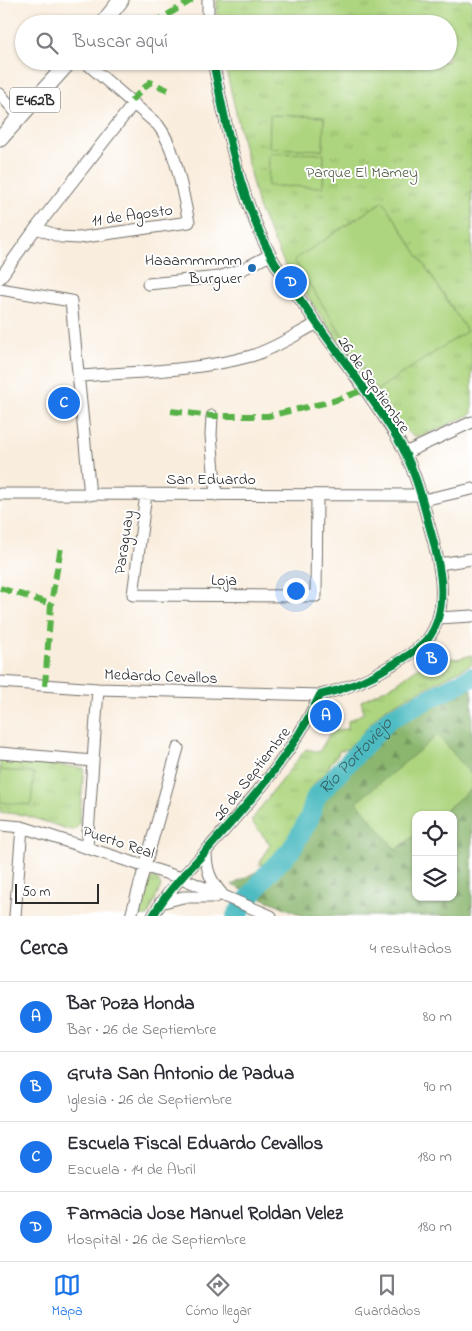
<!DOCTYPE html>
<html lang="es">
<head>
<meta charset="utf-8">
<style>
	:root { --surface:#fff; --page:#f2f2f3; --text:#2b2b33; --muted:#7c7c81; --line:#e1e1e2; --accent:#1a73e8 }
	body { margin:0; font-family:"Indie Flower",sans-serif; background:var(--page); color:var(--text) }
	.controls { position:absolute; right:15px; bottom:15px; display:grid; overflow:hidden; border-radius:10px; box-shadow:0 1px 4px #0004 }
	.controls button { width:45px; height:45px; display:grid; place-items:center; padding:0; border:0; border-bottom:1px solid var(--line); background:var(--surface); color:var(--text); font:25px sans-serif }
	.scale { position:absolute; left:15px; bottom:12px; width:84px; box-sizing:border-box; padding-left:5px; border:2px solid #2b2b2b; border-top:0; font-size:14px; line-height:18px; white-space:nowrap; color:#2b2b2b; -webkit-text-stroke:4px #fff; paint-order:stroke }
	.you { position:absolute; left:295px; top:590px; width:18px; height:18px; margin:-12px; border:4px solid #fff; border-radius:50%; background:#1a73e8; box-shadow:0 0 0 8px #1a73e833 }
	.badge { display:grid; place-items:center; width:32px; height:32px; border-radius:50%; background:var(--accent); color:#fff; font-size:16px; font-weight:700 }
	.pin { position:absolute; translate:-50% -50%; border:2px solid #fff; box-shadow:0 1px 5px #0006 }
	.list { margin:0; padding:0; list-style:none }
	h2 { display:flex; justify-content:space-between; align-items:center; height:65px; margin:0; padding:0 20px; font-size:21px }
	h2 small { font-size:16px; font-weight:400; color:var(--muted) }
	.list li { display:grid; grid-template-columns:32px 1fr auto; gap:15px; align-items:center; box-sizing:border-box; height:70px; padding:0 20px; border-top:1px solid var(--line) }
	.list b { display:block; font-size:19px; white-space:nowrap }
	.list p { margin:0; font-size:16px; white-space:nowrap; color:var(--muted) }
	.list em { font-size:16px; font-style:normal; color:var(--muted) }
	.icon { flex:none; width:28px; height:28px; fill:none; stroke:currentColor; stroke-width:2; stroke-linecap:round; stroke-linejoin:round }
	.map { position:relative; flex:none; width:472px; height:916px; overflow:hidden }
	.search { position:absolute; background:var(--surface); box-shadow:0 1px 4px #0004; left:15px; right:15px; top:15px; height:55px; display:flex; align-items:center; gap:12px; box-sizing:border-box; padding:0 18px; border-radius:28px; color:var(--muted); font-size:19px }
	.sheet { height:345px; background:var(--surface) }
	nav { display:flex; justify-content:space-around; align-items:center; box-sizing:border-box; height:70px; border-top:1px solid var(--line); background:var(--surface); font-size:14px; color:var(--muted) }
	nav a { display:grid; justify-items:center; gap:2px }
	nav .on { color:var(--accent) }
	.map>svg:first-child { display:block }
	.grass { fill:url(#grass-tufts); stroke:#6c8055 }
	.forest { fill:url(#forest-firs); stroke:#5a704c; fill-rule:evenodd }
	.pitch { fill:#add57f; stroke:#6c8055 }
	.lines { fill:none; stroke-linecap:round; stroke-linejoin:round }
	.river { stroke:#4dbcc2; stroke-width:20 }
	.minor-casing { stroke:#736f69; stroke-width:13 }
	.major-casing { stroke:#736f69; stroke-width:17 }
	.minor { stroke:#fff; stroke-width:11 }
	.major { stroke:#fff; stroke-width:15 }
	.quiet { stroke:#56b246; stroke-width:6; stroke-dasharray:12 6; stroke-linecap:butt }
	.cycleway-casing { stroke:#fff; stroke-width:11 }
	.cycleway { stroke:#00873e; stroke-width:8 }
	.poi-dot { fill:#1f6fb2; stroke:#fff; stroke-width:2 }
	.labels { text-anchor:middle; stroke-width:4; stroke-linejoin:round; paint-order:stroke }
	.shield { fill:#fff; stroke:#6b6b6b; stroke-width:1 }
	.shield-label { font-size:15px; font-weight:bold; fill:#2b2b2b }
	.park-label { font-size:16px; fill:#525e44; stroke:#fff }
	.street-label { font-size:16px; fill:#2b2b2b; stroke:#fff }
	.poi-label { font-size:16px; fill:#2b2b2b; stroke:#fff; text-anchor:end }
	.water-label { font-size:18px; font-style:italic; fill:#375e60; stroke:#fff }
</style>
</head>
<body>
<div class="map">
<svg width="472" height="916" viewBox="0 0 472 916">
	<defs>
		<pattern id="grass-tufts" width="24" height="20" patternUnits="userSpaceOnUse" patternTransform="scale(1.25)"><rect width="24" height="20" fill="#add57f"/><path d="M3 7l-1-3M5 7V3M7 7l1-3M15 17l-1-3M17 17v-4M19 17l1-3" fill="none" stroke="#95b76e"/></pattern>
		<pattern id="forest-firs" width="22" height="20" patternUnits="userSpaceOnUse" patternTransform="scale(1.25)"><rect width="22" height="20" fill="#8ab66e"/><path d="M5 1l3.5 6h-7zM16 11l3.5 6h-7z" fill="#71945b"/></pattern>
	</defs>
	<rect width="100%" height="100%" fill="#fff"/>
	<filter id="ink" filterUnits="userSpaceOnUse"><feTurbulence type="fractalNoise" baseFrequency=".02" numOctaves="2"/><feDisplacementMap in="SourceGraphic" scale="10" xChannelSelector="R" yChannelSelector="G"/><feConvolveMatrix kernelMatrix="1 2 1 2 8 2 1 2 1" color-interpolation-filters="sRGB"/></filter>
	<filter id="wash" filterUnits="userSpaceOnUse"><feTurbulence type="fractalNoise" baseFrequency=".0096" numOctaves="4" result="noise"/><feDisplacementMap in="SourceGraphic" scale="20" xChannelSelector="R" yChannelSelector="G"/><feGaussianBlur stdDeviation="1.12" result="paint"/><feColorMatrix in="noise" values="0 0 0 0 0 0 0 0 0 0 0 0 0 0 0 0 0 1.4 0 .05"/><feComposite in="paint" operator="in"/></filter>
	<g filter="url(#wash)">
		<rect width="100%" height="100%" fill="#f9eddd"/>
		<!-- grass -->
		<path class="grass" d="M217 0H472V414L423 436H414L406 431 338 340 285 265 258 207 224 61H448V24H217Z
			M472 655V664L383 710 369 725 360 737 347 749 339 751 338 755 330 764 326 773 315 782 306 799 302 822 285 847 272 862 259 865 270 844 251 821 272 792 306 749 319 752 332 730 348 729V721L364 713 361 701 397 683 427 661 438 656 457 659Z
			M0 760 84 768 79 825 74 830H71L24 815 0 812Z
			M154 878 158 880 161 886 148 916H137L147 880Z"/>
		<!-- forest -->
		<path class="forest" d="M472 689V916H304L232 885 299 848 323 804 346 773 394 724 435 699ZM416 815H453V897H416Z"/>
		<!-- pitch -->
		<path class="pitch" d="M270 115 324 117 323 150 269 148Z
			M269 153 324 154 323 187 268 186Z
			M383 201 467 331 377 390 294 260Z
			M438 735 472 776V788L439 815H416V834L396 850 357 802Z
			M0 770 34 773 31 805 0 802Z"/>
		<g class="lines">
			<!-- river -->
			<path class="river" id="s1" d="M236 916 267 874 291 850 309 819 316 797 389 719 472 677"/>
		</g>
	</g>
	<g filter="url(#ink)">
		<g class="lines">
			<defs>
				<path id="minor" d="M208 24V0
					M0 94 20 117
					M36 228 61 237 78 238 189 222C182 192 177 150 158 125L84 61
					M0 278 36 228 134 103
					M148 284 219 277 243 269 270 255
					M0 289 71 301 90 495
					M79 376C135 372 197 371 251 356 274 349 295 335 316 324
					M212 416 211 435 216 495
					M405 453 472 422
					M0 494 421 495
					M146 494 133 595 316 596 317 495
					M423 500 472 489
					M439 564 472 559
					M438 618 472 616
					M0 682 98 689 320 695
					M0 753 93 761
					M0 825 22 827 181 878 271 916
					M87 848 98 689
					M206 851C206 870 210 880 222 894
					M160 903 183 897H215
					M15 916 22 827
					M131 916 178 748
					M153 916C167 891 187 872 206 851 249 803 293 754 320 695 346 689 368 680 390 666 403 659 417 651 427 640 452 608 439 560 429 525 421 494 413 464 396 436 368 390 332 347 302 302 292 288 280 273 272 258 240 199 226 127 213 61"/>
				<path id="major" d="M102 24 121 0
					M0 139 70 61"/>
			</defs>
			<!-- minor casing -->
			<use href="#minor" class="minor-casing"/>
			<!-- major casing -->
			<use href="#major" class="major-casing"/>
			<!-- minor -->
			<use href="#minor" class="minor"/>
			<!-- major -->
			<use href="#major" class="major"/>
			<!-- quiet -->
			<path class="quiet" d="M152 24 192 0
				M131 101 150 82 168 90
				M171 411 212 416H268L333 401 364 390
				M0 588 51 604
				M45 686 51 604 61 547"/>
			<defs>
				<path id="cycleway" d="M153 916C167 891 187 872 206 851 249 803 293 754 320 695 346 689 368 680 390 666 403 659 417 651 427 640 452 608 439 560 429 525 421 494 413 464 396 436 368 390 332 347 302 302 292 288 280 273 272 258 240 199 226 127 213 61"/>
			</defs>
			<!-- cycleway casing -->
			<use href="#cycleway" class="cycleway-casing"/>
			<!-- cycleway -->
			<use href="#cycleway" class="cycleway"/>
		</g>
	</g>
	<!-- markers -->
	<circle class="poi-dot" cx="252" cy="268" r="5"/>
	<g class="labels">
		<!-- shield labels -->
		<rect class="shield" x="10" y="87.5" width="50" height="25" rx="4"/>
		<g class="shield-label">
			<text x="35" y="105">E462B</text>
		</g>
		<!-- park labels -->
		<g class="park-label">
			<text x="362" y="177">Parque El Mamey</text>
		</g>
		<!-- street labels -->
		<g class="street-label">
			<text transform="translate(132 214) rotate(-8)" y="6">11 de Agosto</text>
			<text transform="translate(375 384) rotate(55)" y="6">26 de Septiembre</text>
			<text x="211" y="484">San Eduardo</text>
			<text transform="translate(123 542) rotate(-82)" y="6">Paraguay</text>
			<text transform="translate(224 579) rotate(1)" y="6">Loja</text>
			<text transform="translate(161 675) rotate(2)" y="6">Medardo Cevallos</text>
			<text transform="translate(251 773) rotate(-52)" y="6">26 de Septiembre</text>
			<text transform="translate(119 841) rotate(18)" y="6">Puerto Real</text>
		</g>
		<!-- poi labels -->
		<g class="poi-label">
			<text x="242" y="265">Haaammmmm<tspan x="242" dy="18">Burguer</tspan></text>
		</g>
		<!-- water labels -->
		<g class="water-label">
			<text dy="6" stroke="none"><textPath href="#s1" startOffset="202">Río Portoviejo</textPath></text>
		</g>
	</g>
</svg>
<div class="controls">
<button><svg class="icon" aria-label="locate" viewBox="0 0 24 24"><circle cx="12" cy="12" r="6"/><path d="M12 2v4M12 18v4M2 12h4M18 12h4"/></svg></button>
<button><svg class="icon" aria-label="layers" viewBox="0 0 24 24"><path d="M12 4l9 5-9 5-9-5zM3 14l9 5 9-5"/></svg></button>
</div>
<div class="scale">50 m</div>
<div class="you"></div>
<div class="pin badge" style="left:326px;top:716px">A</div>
<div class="pin badge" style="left:432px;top:659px">B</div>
<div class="pin badge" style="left:64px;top:403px">C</div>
<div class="pin badge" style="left:291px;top:282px">D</div>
<div class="search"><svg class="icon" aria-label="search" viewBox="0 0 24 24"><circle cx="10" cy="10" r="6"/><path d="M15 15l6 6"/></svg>Buscar aquí</div>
</div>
<section class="sheet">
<h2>Cerca<small>4 resultados</small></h2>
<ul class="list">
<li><span class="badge">A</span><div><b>Bar Poza Honda</b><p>Bar · 26 de Septiembre</p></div><em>80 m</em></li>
<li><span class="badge">B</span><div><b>Gruta San Antonio de Padua</b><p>Iglesia · 26 de Septiembre</p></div><em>90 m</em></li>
<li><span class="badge">C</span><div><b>Escuela Fiscal Eduardo Cevallos</b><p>Escuela · 14 de Abril</p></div><em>180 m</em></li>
<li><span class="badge">D</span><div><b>Farmacia Jose Manuel Roldan Velez</b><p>Hospital · 26 de Septiembre</p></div><em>180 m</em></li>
</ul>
</section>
<nav>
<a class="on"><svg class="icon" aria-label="map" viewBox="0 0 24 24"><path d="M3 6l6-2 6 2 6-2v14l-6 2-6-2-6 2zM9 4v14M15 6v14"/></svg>Mapa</a>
<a><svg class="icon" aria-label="directions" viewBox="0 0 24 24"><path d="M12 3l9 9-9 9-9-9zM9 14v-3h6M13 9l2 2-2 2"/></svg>Cómo llegar</a>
<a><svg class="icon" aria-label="saved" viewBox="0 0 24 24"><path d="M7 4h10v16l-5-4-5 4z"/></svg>Guardados</a>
</nav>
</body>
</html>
